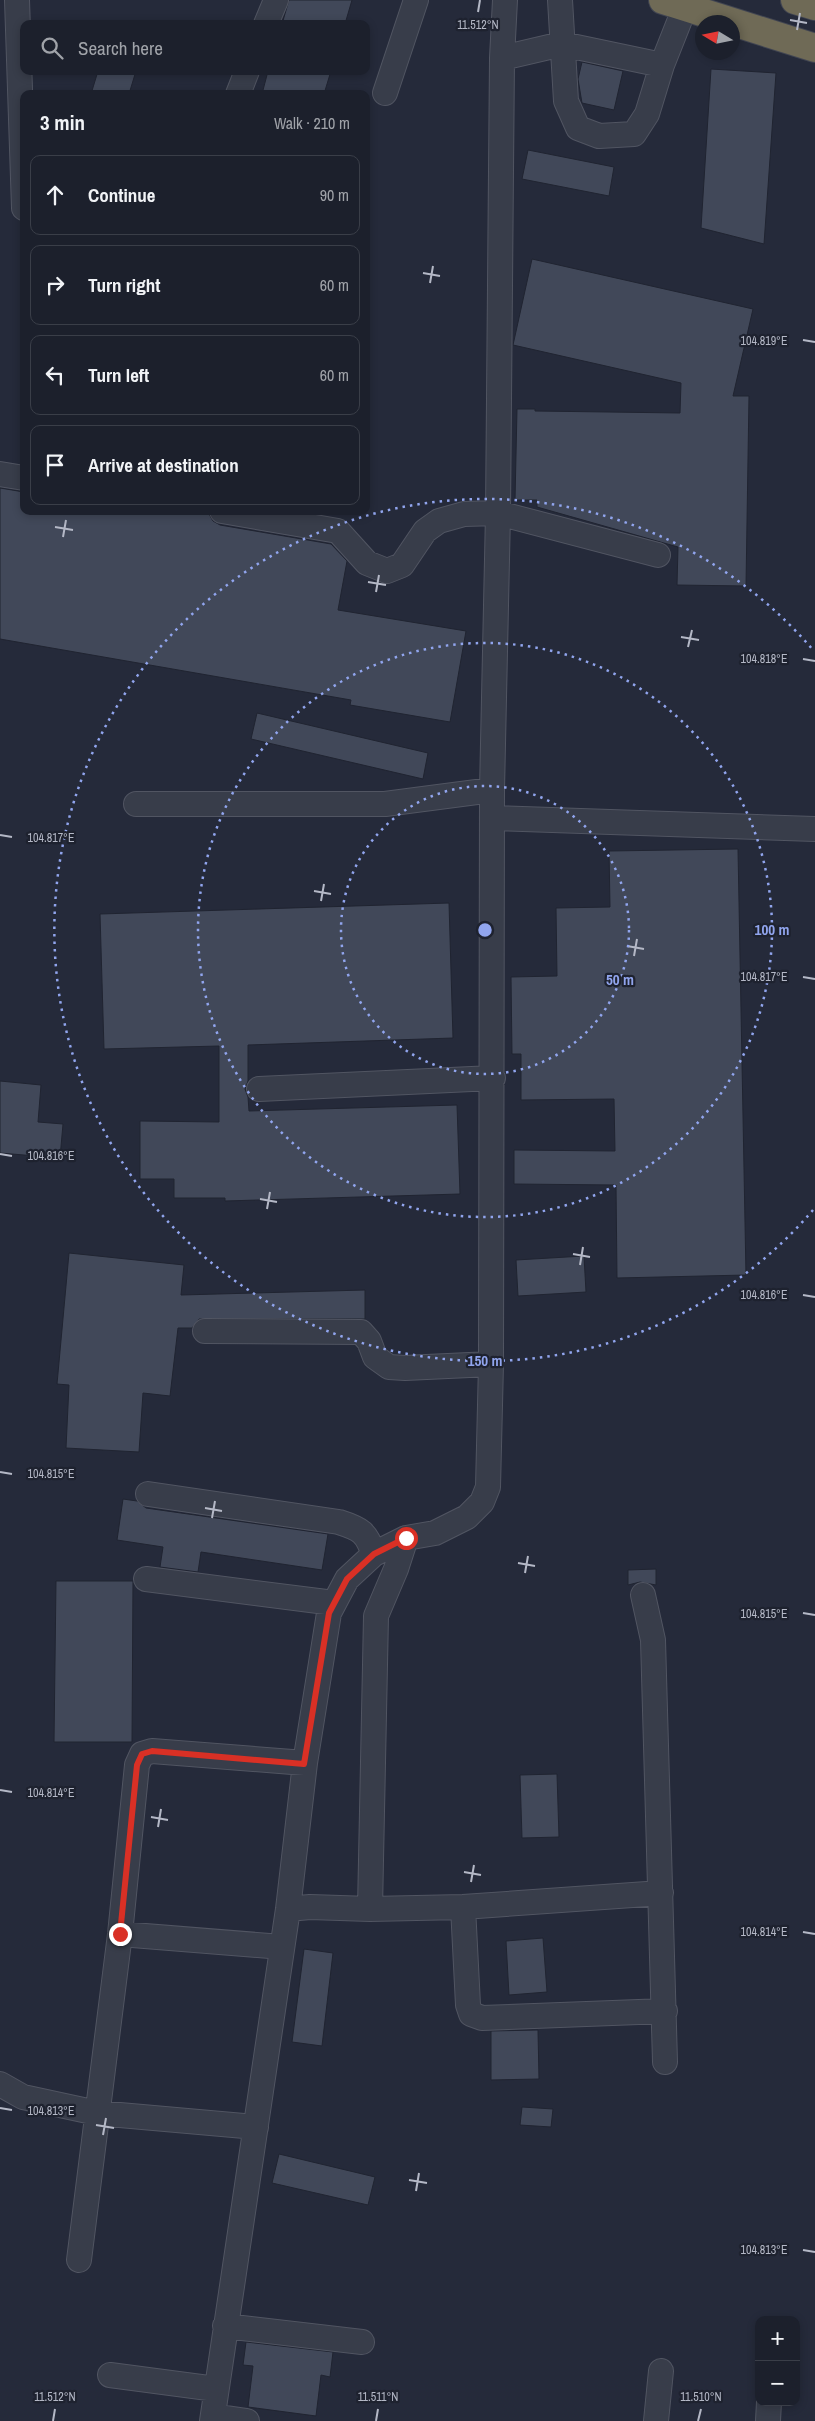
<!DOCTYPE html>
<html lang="en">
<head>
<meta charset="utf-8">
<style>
	:root { --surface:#1c202c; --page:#292d38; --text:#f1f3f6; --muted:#a0a3a9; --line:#3a3e48 }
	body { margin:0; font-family:"Archivo Narrow",sans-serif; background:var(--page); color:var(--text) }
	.controls { position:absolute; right:15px; bottom:15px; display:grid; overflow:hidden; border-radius:10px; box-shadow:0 2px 8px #0003 }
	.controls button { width:45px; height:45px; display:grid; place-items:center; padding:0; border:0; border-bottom:1px solid var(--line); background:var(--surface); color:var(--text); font:25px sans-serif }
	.compass { position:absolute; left:695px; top:15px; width:45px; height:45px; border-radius:50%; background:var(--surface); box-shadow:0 2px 8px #0003; rotate:280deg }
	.stop { position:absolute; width:15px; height:15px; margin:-11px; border:4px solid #d93025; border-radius:50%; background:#fff }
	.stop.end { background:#d93025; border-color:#fff; box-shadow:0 1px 5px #0008 }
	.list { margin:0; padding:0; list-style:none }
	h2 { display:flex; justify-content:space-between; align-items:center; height:65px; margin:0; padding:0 20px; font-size:21px }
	h2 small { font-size:16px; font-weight:400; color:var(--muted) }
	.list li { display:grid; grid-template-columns:32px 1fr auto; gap:15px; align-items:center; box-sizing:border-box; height:80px; margin:0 10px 10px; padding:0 10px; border:1px solid var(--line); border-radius:10px }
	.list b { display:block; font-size:19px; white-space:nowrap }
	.list em { font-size:16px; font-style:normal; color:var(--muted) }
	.icon { flex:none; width:28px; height:28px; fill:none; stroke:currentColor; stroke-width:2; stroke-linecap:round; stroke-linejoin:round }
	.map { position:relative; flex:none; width:815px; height:2421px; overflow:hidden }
	.search { position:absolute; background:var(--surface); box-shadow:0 2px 8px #0003; left:20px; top:20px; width:350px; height:55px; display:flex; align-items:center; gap:12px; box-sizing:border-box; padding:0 18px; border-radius:10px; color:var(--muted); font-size:19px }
	.panel { position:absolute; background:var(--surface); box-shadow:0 2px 8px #0003; left:20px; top:90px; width:350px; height:425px; border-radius:10px }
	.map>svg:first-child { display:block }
	.building { fill:#414859; stroke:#202431 }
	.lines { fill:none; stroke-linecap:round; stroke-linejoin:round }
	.minor-casing { stroke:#515562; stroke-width:26 }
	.highway-casing { stroke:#414552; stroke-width:30 }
	.minor { stroke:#383d4a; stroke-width:24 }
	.highway { stroke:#6f6a56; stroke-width:28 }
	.route { stroke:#d93025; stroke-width:6 }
	.ticks { fill:none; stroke:#b4b8c6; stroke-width:2 }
	.ring { fill:none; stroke:#91a5ee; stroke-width:2.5; stroke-dasharray:2.5 5 }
	.ticks-label { font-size:12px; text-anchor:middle; fill:#b4b8c6; stroke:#1e222f; stroke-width:4.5; stroke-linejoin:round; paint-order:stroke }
	.centre { fill:#91a5ee; stroke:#1e222f; stroke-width:2.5 }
	.ring-label { font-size:15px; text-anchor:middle; font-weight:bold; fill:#91a5ee; stroke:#1e222f; stroke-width:4.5; stroke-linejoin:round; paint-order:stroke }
</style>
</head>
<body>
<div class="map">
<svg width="815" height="2421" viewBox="0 0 815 2421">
	<rect width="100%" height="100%" fill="#252a3a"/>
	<!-- building -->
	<path class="building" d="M289 0H352L345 24H282Z
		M582 62 623 71 614 110 582 103 578 79Z
		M711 69 776 73 764 244 701 228Z
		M98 71H136L129 94H91Z
		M268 71H331L324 94H262Z
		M528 150 614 167 609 196 522 179Z
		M532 259 753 309 733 396H749L746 586 677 585 678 547 537 507V500H515L517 409H535V411L680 413 681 383 513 345Z
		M0 488 24 492V511H193L209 514 213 521 220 525 331 544 347 561 338 610 466 631 450 722 350 705 351 700 0 639Z
		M257 713 428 753 423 779 251 739Z
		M738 849 746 1275 617 1278 616 1185 514 1184V1150L615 1151 614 1099 521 1100V1054H512L511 977 557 976 556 908 610 907 609 851Z
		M449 903 453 1038 248 1045V1081L245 1089 248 1097 249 1111 457 1105 460 1194 225 1201V1198H174V1179H140V1121L219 1122V1046L104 1049 100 914Z
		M0 1081 41 1085 38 1122 63 1124 60 1158 0 1153Z
		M69 1253 184 1265 181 1295 365 1290V1319H199L192 1328H178L170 1396 143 1393 139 1452 66 1448 69 1385 57 1384Z
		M584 1256 586 1292 518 1296 516 1260Z
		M123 1499 137 1501 146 1508 328 1534 322 1570 201 1552 198 1572 160 1567 163 1547 117 1540Z
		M656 1569V1585L640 1582 628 1585V1570Z
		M56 1581H133L132 1742H54Z
		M557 1774 559 1837 522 1838 520 1775Z
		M543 1938 547 1992 509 1995 506 1941Z
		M304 1949 333 1953 322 2046 292 2042Z
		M538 2030 539 2079 491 2080V2031Z
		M522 2107 553 2109 551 2127 520 2125Z
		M279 2154 375 2177 368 2205 272 2183Z
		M246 2342 333 2352 330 2377 321 2375 316 2416 248 2407 253 2366 243 2365Z"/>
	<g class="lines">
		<defs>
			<path id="minor" d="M17 0 24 208
				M560 0 566 101 578 128 599 136 634 134 647 114 662 65 685 7
				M266 24 276 0
				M502 58 562 44 662 65
				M385 93 416 0
				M238 94 247 71
				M0 474 24 478
				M222 511 338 531 367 563 387 571 402 565 425 531 439 521 464 514 498 513 658 555
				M136 804H385L492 790
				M492 818 815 829
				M259 1089 493 1078
				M205 1331 361 1332 369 1341 375 1357 389 1367 405 1368 491 1364
				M148 1494 339 1522C361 1529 366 1532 374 1554
				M146 1579 334 1603
				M643 1595 653 1640 665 2062
				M463 1907 468 2005 471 2014 482 2018 665 2011
				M288 1909 310 1907 370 1909 463 1907 661 1893
				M370 1909 376 1616 396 1569 406 1538
				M120 1934 282 1947
				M0 2084 23 2097 97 2113 256 2127
				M79 2260 120 1934 137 1765 142 1754 152 1751 305 1763
				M225 2326 362 2342
				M110 2375 216 2389
				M213 2416 247 2421
				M212 2421 288 1909 305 1763 329 1613 347 1579 374 1554 406 1538 435 1533 467 1517 482 1502 488 1487 491 1364 492 790 498 513 502 58 505 0
				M656 2421 661 2371
				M768 2421 769 2402"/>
			<path id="highway" d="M663 0 815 48
				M795 0 815 6"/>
		</defs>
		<!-- minor casing -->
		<use href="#minor" class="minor-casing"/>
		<!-- highway casing -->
		<use href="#highway" class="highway-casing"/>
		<!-- minor -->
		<use href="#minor" class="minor"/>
		<!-- highway -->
		<use href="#highway" class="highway"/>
	</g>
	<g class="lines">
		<!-- route -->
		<path class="route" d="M120 1934 137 1765 142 1754 152 1751 304 1764 329 1613 347 1579 374 1554 406 1538"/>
	</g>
	<!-- ticks -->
	<path class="ticks" d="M478 12 480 0M790 20 807 23M797 30 800 13M423 273 440 276M430 283 433 266M803 340 815 342M55 527 73 530M63 537 66 520M368 582 386 585M376 592 379 575M681 637 699 640M688 647 692 630M803 659 815 661M0 835 12 837M314 891 331 894M321 901 324 884M627 946 644 949M634 956 637 939M803 977 815 979M0 1154 12 1156M260 1199 277 1202M267 1209 270 1192M573 1254 590 1257M580 1265 583 1247M803 1295 815 1297M0 1472 12 1474M205 1508 222 1511M212 1518 215 1501M518 1563 535 1566M525 1573 528 1556M803 1613 815 1615M0 1790 12 1792M151 1817 168 1820M158 1827 161 1809M464 1872 481 1875M471 1882 474 1865M803 1932 815 1934M0 2108 12 2110M96 2125 114 2128M103 2135 106 2118M409 2180 427 2183M416 2191 419 2173M803 2250 815 2252M53 2421 55 2409M376 2421 378 2409M698 2421 701 2409"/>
	<!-- distance rings -->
	<g class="ring">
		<circle cx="485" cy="930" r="144"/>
		<circle cx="485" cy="930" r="287"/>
		<path d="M813 1210A431 431 0 1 1 813 650"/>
	</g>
	<g class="ticks-label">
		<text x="478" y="29">11.512°N</text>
		<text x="764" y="345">104.819°E</text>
		<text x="764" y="663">104.818°E</text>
		<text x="51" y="842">104.817°E</text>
		<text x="764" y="981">104.817°E</text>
		<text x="51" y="1160">104.816°E</text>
		<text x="764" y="1299">104.816°E</text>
		<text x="51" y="1478">104.815°E</text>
		<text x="764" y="1618">104.815°E</text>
		<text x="51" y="1797">104.814°E</text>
		<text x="764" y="1936">104.814°E</text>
		<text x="51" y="2115">104.813°E</text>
		<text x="764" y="2254">104.813°E</text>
		<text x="55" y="2401">11.512°N</text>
		<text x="378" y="2401">11.511°N</text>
		<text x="701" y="2401">11.510°N</text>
	</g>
	<circle cx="485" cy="930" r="8" class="centre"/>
	<g class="ring-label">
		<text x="772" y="935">100 m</text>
		<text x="620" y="985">50 m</text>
		<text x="485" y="1366">150 m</text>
	</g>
</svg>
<div class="controls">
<button>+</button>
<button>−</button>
</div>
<svg class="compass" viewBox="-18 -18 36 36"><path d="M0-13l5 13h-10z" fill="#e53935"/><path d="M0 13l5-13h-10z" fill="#a0a3a9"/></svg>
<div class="stop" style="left:406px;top:1538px"></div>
<div class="stop end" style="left:120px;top:1934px"></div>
<div class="search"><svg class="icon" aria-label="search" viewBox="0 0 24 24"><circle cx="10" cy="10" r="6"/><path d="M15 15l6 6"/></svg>Search here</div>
<section class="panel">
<h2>3 min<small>Walk · 210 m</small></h2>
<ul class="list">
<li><svg class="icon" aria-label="ahead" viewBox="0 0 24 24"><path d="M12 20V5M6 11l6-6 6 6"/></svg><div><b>Continue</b></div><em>90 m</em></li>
<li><svg class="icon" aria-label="right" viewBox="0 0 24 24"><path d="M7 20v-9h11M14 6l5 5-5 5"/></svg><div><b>Turn right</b></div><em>60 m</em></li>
<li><svg class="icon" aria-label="left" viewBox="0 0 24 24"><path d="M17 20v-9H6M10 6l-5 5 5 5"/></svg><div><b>Turn left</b></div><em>60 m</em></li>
<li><svg class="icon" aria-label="arrive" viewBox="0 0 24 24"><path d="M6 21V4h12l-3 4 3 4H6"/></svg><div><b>Arrive at destination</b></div></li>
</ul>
</section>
</div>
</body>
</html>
